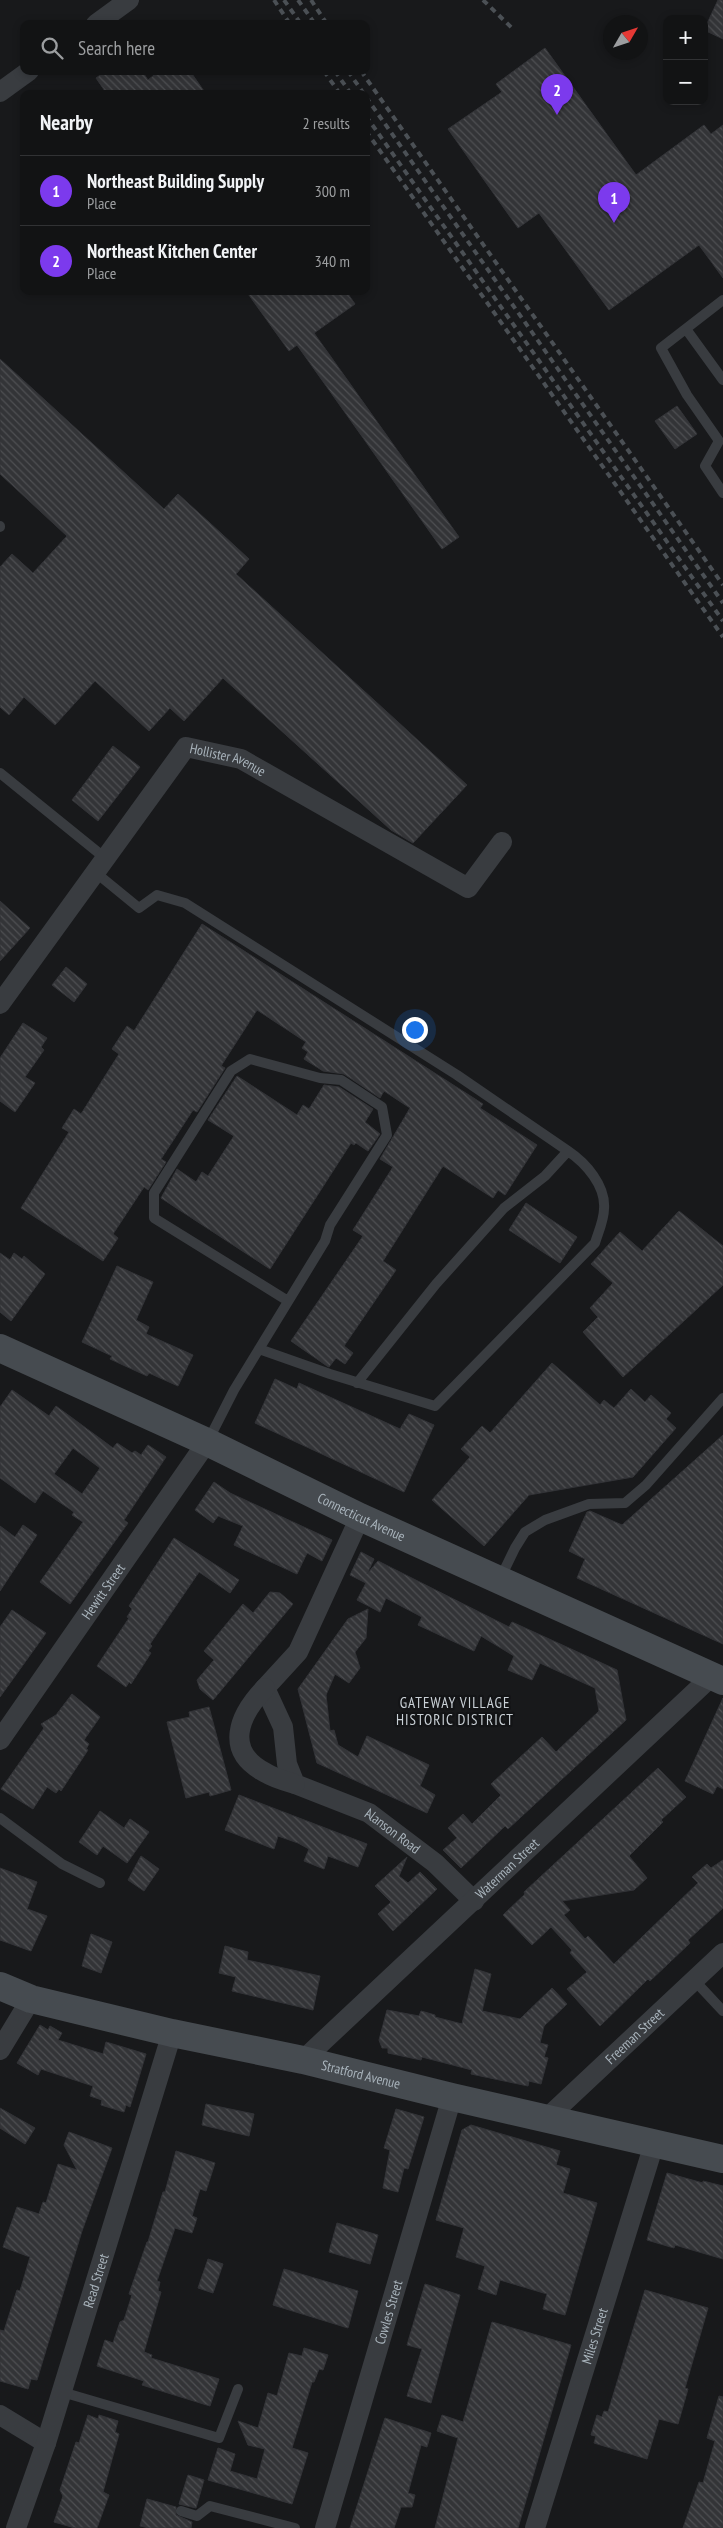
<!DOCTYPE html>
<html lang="en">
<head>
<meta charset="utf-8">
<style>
	:root { --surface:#121314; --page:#1b1c1d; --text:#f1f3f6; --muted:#9c9ea0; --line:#313234; --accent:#7c3aed }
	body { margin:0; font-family:"PT Sans Narrow",sans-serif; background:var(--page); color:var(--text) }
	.controls { position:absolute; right:15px; top:15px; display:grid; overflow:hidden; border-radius:10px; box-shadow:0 2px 8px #0003 }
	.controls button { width:45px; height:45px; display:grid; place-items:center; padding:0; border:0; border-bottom:1px solid var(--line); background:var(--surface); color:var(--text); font:25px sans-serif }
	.compass { position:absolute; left:603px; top:15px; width:45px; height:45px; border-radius:50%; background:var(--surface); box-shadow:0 2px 8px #0003; rotate:51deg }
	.you { position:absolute; left:414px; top:1029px; width:18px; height:18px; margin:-12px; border:4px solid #fff; border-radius:50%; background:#1a73e8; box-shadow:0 0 0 8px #1a73e833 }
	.badge { display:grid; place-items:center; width:32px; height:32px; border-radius:50%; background:var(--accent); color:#fff; font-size:16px; font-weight:700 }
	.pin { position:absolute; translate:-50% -41px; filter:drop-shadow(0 1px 2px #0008) }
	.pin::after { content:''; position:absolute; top:26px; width:18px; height:15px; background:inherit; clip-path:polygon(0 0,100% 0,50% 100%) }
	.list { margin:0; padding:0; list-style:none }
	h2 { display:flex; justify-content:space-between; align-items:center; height:65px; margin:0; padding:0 20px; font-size:21px }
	h2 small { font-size:16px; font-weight:400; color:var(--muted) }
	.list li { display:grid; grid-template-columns:32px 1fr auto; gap:15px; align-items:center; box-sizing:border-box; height:70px; padding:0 20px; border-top:1px solid var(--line) }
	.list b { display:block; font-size:19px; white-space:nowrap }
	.list p { margin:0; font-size:16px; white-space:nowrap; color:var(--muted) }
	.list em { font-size:16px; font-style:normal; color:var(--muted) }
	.icon { flex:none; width:28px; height:28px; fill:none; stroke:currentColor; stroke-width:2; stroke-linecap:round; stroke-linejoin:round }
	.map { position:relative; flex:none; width:723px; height:2528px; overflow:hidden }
	.search { position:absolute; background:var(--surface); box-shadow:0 2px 8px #0003; left:20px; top:20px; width:350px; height:55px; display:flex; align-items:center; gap:12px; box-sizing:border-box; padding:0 18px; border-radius:10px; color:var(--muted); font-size:19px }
	.panel { position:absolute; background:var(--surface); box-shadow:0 2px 8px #0003; left:20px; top:90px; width:350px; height:205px; border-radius:10px }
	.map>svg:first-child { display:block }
	.building { fill:url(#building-back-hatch); stroke:#323337; fill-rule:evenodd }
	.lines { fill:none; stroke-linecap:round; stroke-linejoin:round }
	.service { stroke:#393c40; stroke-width:10 }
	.minor { stroke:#393c40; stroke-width:20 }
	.secondary { stroke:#464b50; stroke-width:28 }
	.rail { stroke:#4b5055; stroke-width:4; stroke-dasharray:6 5; stroke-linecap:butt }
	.labels { text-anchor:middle; stroke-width:4.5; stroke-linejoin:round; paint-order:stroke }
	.street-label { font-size:14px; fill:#a9b4bc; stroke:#131416 }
	.neighbourhood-label { font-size:15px; letter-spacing:1px; fill:#cad1d7; stroke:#131416 }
</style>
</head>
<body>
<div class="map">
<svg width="723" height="2528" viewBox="0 0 723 2528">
	<defs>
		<pattern id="building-back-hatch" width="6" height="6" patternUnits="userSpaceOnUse" patternTransform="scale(1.25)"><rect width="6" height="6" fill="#333437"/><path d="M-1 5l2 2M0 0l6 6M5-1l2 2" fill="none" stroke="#4e4f52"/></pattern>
	</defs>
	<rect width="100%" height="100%" fill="#18191b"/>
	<!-- building -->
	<path class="building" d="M718 0H723V39L704 30Z
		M545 48 636 175 704 125 711 134 723 125V278L699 245 609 310 539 213 518 228 448 129 502 92 496 84Z
		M106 71H142L148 80 159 71H190L206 94H107L96 78Z
		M246 291H346L355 304 314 333 459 537 442 549 297 345 289 351Z
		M0 359 164 509 178 494 210 523 249 559 236 574 467 785 413 843 391 830 223 678 184 721 170 708 149 731 95 681 55 725 24 697 9 715 0 707V567L12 554 33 573 67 536 0 474Z
		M677 406 697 434 675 449 655 421Z
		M113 746 140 767 98 821 72 800Z
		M0 901 30 928 0 961Z
		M202 924 483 1104 480 1108 537 1145 505 1195 498 1190 493 1198 443 1166 383 1261 396 1270 344 1346 353 1353 345 1364 336 1358 329 1367 327 1366 291 1341 363 1236 353 1230 393 1167 380 1159 410 1108 384 1091 380 1098 344 1074 323 1071 304 1059 308 1052 302 1048 306 1042 257 1010 221 1066 225 1068 197 1112 193 1110 161 1159 166 1162 148 1190 144 1187 113 1234 118 1238 103 1261 21 1208 69 1132 62 1128 74 1109 81 1114 119 1054 112 1049 127 1026 134 1031Z
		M66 967 87 984 74 1002 52 985Z
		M23 1023 47 1038 41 1047 44 1050 25 1077 35 1083 15 1112 0 1101V1058Z
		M237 1076 297 1115 303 1105 309 1109 324 1085 339 1087 373 1109 365 1122 380 1134 368 1151 356 1143 354 1145 351 1143 270 1269 161 1198 177 1169 196 1182 202 1172 208 1176 234 1136 208 1120Z
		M526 1203 577 1237 560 1263 509 1230Z
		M679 1211 723 1246V1285L623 1377 583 1332 598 1317 590 1308 613 1283 591 1264 620 1232 642 1251Z
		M0 1253 10 1260 14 1253 22 1259 24 1256 45 1274 11 1321 0 1312Z
		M117 1266 153 1282 136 1320 149 1327 146 1334 193 1355 178 1386 149 1373 147 1376 110 1359 112 1356 82 1342Z
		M552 1363 600 1405 604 1400 614 1408 631 1389 645 1402 651 1395 671 1413 666 1419 676 1428 633 1477 529 1495 484 1546 432 1500 470 1457 461 1449 482 1426 490 1433Z
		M275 1379 297 1389 299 1383 400 1429 409 1414 434 1425 404 1492 255 1423Z
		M12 1390 49 1416 56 1406 113 1448 117 1443 132 1453 135 1451 141 1455 148 1445 166 1457 124 1520 128 1523 70 1604 40 1582 83 1522 72 1515 74 1512 43 1491 35 1503 0 1478V1407ZM73 1448 100 1468 82 1494 54 1474Z
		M723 1435V1644L577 1578 585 1559 569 1551 587 1512 590 1511 622 1525Z
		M214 1482 230 1493 332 1540 322 1561 307 1553 297 1574 234 1545 243 1526 218 1516 213 1523 195 1510Z
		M23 1525 37 1535 0 1591V1526L15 1537Z
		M174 1538 239 1580 230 1593 199 1572 150 1644 152 1646 148 1651 151 1653 131 1684 129 1682 126 1687 97 1666 129 1618 127 1617 132 1609 129 1606Z
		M361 1552 374 1559 367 1574 378 1561 509 1627 512 1622 617 1670 626 1720 508 1829 505 1826 461 1868 443 1850 457 1838 448 1828 463 1814 472 1824 501 1795 491 1784 542 1737 556 1752 599 1711 595 1688 540 1663 532 1680 508 1670 514 1656 481 1636 474 1651 418 1625 422 1617 386 1598 380 1612 357 1600 366 1583 350 1575Z
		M270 1592 280 1593 293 1604 213 1700 200 1689 197 1680 214 1660 204 1651 243 1604 253 1613Z
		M368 1609 366 1638 355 1652 360 1668 349 1683 335 1674 326 1695 330 1731 334 1730 338 1745 358 1757 367 1736 429 1765 420 1786 435 1795 427 1813 317 1763 298 1689 348 1619Z
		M12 1610 46 1633 0 1697V1627Z
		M72 1694 100 1717 84 1740 89 1744 86 1749 88 1750 61 1791 59 1789 56 1793 47 1787 33 1809 1 1789 44 1728 41 1724 56 1715Z
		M723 1698V1789L717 1786 713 1794 685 1781Z
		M209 1707 231 1790 210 1796 209 1792 186 1798 167 1722 190 1717 189 1712Z
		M658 1768 686 1797 661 1820 663 1822 629 1856 647 1878 634 1890 562 1901 570 1910 564 1915 585 1939 588 1936 614 1964 698 1883 692 1877 707 1864 711 1868 723 1860V1908L688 1940 690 1943 650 1981 648 1979 600 2026 567 1989 587 1972 570 1953 572 1950 551 1927 532 1945 503 1915 525 1894 524 1892Z
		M239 1795 367 1844 358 1867 328 1856 324 1869 304 1861 309 1849 298 1843 278 1836 274 1849 225 1830Z
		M100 1811 124 1828 130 1819 149 1832 127 1863 103 1846 97 1855 79 1842Z
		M141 1856 159 1869 144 1891 128 1880Z
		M407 1857 399 1876 408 1883 420 1872 437 1889 393 1931 378 1914 391 1902 375 1886Z
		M0 1868 37 1882 27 1909 47 1916 31 1951 0 1940Z
		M91 1934 112 1942 101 1973 82 1966Z
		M225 1946 248 1952 247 1960 320 1976 313 2010 232 1991 236 1977 219 1973Z
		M475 1969 491 1974 482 2011 520 2019 552 1988 567 2004 544 2026 540 2043 548 2045 544 2057 548 2058 541 2084 529 2081 528 2086 471 2074 472 2070 422 2057 421 2060 388 2053V2048H382L379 2040 387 2010 419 2016 421 2011 435 2015V2017L462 2024Z
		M40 2025 48 2030 50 2026 62 2033 58 2040 103 2054 106 2042 146 2054 130 2107 126 2105 124 2112 101 2105 102 2100 90 2096 93 2086 41 2069 38 2075 17 2063Z
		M206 2104 254 2114 249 2136 202 2125Z
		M0 2108 35 2128 25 2144 0 2128Z
		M396 2109 424 2117 408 2169 404 2168 398 2192 383 2188 390 2150 384 2148Z
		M471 2125 560 2151 556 2165 570 2169 563 2193 597 2203 565 2315 543 2309 547 2294 500 2280 496 2295 478 2289 485 2266 456 2257 464 2228 436 2220 462 2130Z
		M69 2132 112 2148 82 2231 37 2380 31 2379 28 2389 0 2381V2330L4 2331 17 2290 20 2291 30 2257 3 2247 17 2207 39 2214 43 2202 46 2203 58 2164 77 2170 64 2145Z
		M176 2151 215 2163 206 2191 200 2189 192 2216 197 2218 192 2233 175 2228 157 2281 160 2282 158 2291 161 2292 144 2352 152 2355 151 2358 219 2379 210 2406 142 2385 144 2381 97 2366 105 2340 113 2343 120 2322 124 2320 132 2295 129 2294 147 2242H148L163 2192H165Z
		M667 2173 703 2183V2181L723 2186V2259L675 2245 674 2248 647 2240Z
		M337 2223 378 2235 370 2264 329 2252Z
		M208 2259 223 2264 213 2293 198 2288Z
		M284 2269 358 2291 348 2328 273 2305Z
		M425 2284 460 2295 431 2403 407 2396 422 2349 407 2345Z
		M645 2290 708 2308 685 2388 688 2389 678 2424 659 2419 647 2459 594 2443 596 2436 591 2435 597 2415 602 2417 604 2411 608 2412Z
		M492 2322 571 2345 518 2528H435L458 2438 437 2431 442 2415 463 2422Z
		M304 2348 328 2355 323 2370 319 2369 314 2382H312L292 2448 308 2453 292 2504 208 2480 218 2448 235 2454 230 2471 257 2479 265 2449 248 2445 238 2421 258 2428 268 2393 277 2396 289 2353 302 2356Z
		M719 2396 723 2397V2528H683L699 2482 703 2483 715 2441 707 2438Z
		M88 2415 98 2419 99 2415 118 2421 115 2432 119 2434 103 2492 109 2495 97 2528H75L54 2522 63 2496 60 2490 76 2442 79 2443Z
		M385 2418 431 2433 427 2447 421 2445 408 2493 415 2495 412 2507H401L394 2528H350Z
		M188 2475 204 2480 196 2508 179 2504Z
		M147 2499 176 2507V2515L192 2522 191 2528H149L140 2526Z"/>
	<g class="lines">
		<!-- service -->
		<path class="service" d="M723 300 661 348 687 395 719 441 705 466 723 493
			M686 329 723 380
			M0 526V527
			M0 773 105 858
			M95 872 139 908 157 895 185 903 457 1075 568 1151C586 1163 606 1186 604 1209 604 1220 598 1233 595 1243L435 1406 330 1374 259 1349
			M357 1383 436 1284 504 1208 545 1176 568 1151
			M208 1441 234 1390 325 1241 330 1225 387 1135 382 1107 341 1080 320 1078 250 1059 231 1071 154 1193V1218L288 1301
			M500 1579 515 1548 525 1532 545 1520 589 1504 625 1503 646 1485 723 1398
			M0 1818 62 1864 100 1883
			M694 1980 723 2011
			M62 2392 219 2438 238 2389
			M181 2511 197 2516 210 2506 295 2528"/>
		<!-- minor -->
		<g class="minor">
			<path d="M96 24 129 0"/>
			<path d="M0 92 29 71"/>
			<path id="s1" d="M0 1004 186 747 241 759 468 888 502 842"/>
			<path id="s2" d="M360 1517 298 1652 265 1688 283 1727 287 1764 295 1784 369 1813 435 1863 474 1901"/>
			<path d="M265 1688C239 1715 223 1751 266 1773 274 1778 285 1781 295 1784"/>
			<path id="s3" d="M0 1740 207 1442"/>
			<path d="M0 2050 31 1999"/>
			<path id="s4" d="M303 2060 712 1676"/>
			<path id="s5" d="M547 2118 723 1953"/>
			<path d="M0 2415 46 2443"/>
			<path id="s6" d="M16 2528 46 2443 172 2033"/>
			<path id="s7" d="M325 2528 452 2097"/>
			<path id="s8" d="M535 2528 654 2144"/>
		</g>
		<!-- secondary -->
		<g class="secondary">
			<path id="s9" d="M0 1348 207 1442 360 1517 723 1681"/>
			<path id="s10" d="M0 1986 31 1999 172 2033 303 2060 452 2097 723 2159"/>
		</g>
		<!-- rail -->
		<path class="rail" d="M274 0 290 24
			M284 0 301 24
			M298 0 315 24
			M311 0 327 24
			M483 0 513 29
			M324 71 340 94
			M335 71 351 94
			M348 71 364 94
			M361 71 723 585
			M366 97 723 603
			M366 116 723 621
			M366 131 723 637"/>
	</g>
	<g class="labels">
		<!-- street labels -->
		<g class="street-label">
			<text dy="5" stroke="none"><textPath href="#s1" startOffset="361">Hollister Avenue</textPath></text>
			<text dy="5" stroke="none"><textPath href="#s9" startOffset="399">Connecticut Avenue</textPath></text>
			<text dy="5" stroke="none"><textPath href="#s3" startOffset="181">Hewitt Street</textPath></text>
			<text dy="5" stroke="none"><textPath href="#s2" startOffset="408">Alanson Road</textPath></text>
			<text dy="5" stroke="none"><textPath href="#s4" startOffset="280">Waterman Street</textPath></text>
			<text dy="5" stroke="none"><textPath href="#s5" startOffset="120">Freeman Street</textPath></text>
			<text dy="5" stroke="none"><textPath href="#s10" startOffset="372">Stratford Avenue</textPath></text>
			<text dy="5" stroke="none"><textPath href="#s6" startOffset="260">Read Street</textPath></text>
			<text dy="5" stroke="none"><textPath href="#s7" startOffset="225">Cowles Street</textPath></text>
			<text dy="5" stroke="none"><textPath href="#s8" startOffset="201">Miles Street</textPath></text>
		</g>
		<!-- neighbourhood labels -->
		<g class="neighbourhood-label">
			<text x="455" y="1708">GATEWAY VILLAGE<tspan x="455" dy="17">HISTORIC DISTRICT</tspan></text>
		</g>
	</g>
</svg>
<div class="controls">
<button>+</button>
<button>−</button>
</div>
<svg class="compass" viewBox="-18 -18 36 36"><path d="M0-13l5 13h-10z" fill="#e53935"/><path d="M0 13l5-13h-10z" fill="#9c9ea0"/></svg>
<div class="you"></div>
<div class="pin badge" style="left:614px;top:223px">1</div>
<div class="pin badge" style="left:557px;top:115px">2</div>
<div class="search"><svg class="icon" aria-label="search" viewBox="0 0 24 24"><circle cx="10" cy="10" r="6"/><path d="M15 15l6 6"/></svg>Search here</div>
<section class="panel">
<h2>Nearby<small>2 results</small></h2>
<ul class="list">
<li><span class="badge">1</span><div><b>Northeast Building Supply</b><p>Place</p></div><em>300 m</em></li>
<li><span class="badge">2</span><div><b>Northeast Kitchen Center</b><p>Place</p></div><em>340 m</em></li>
</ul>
</section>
</div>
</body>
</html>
